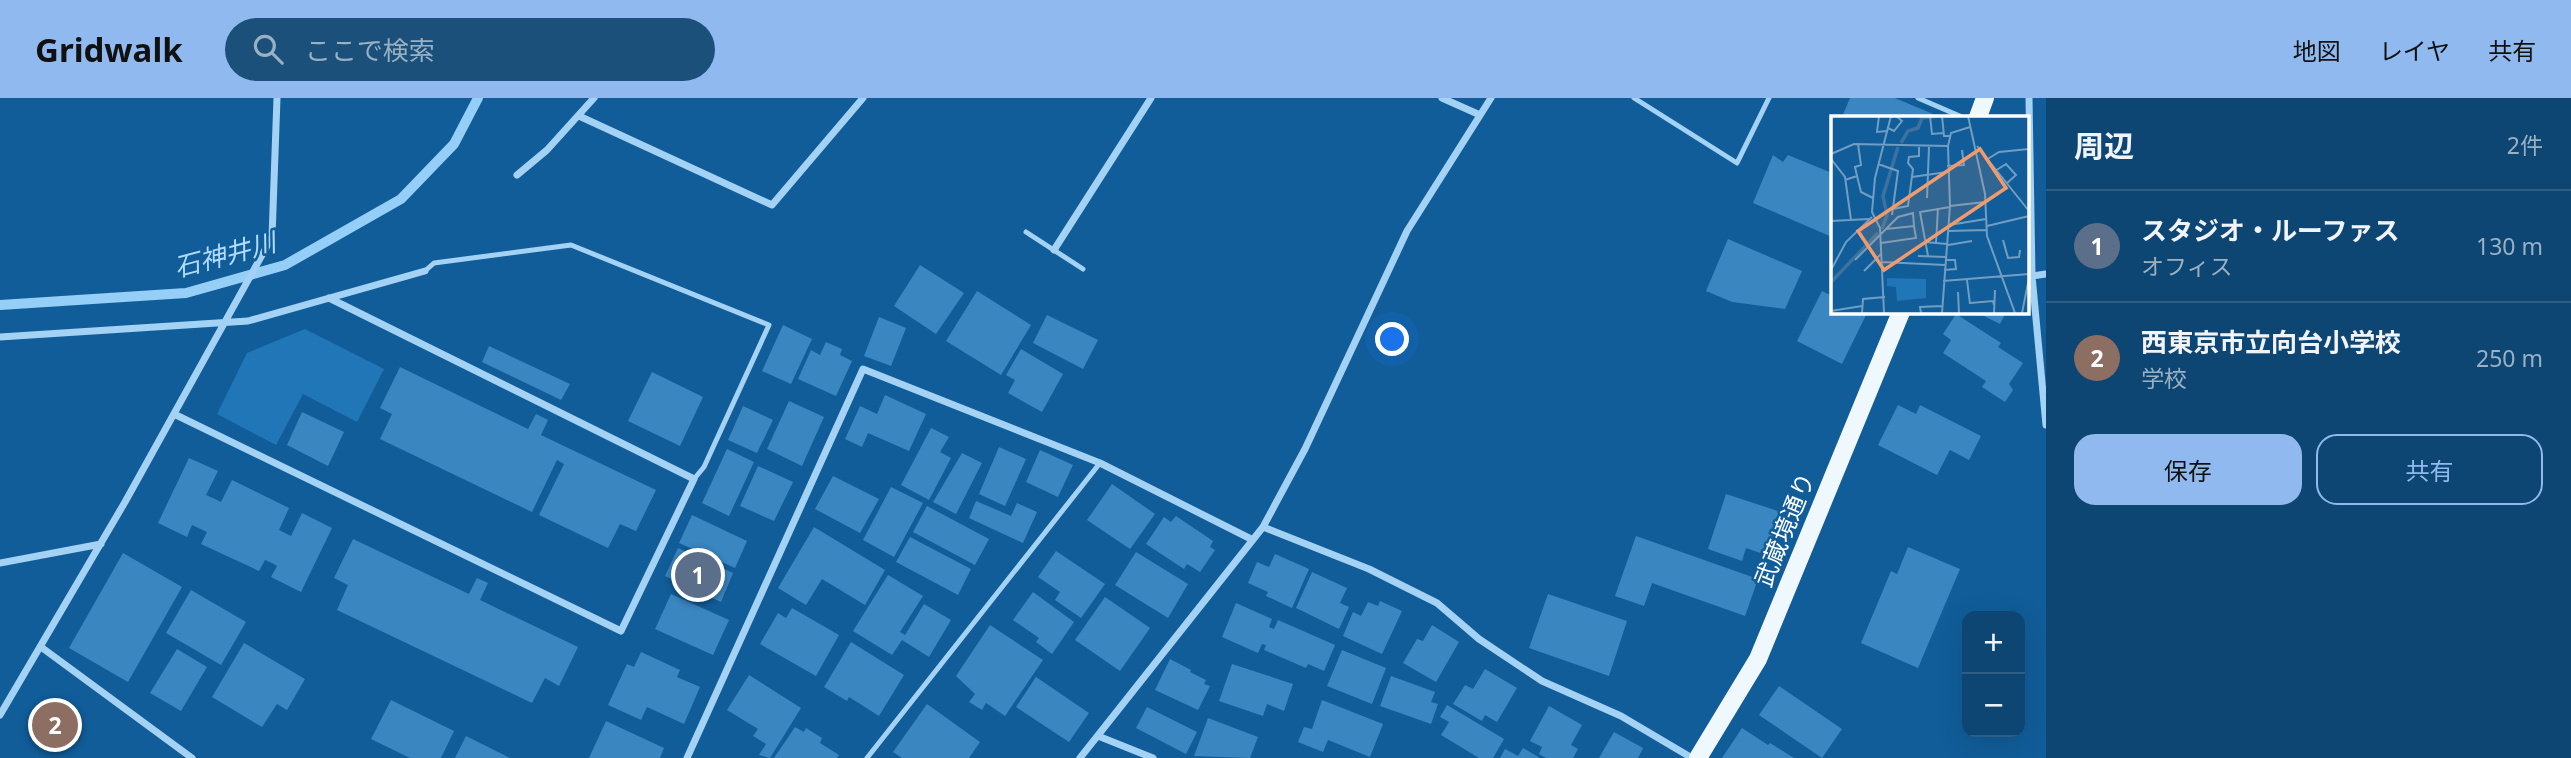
<!DOCTYPE html>
<html lang="ja">
<head>
<meta charset="utf-8">
<style>
	:root { --surface:#0d4673; --page:#1b507b; --text:#f1f3f6; --muted:#9ab1c4; --line:#2d5e85; --accent:#90b9f0 }
	body { margin:0; font-family:"Noto Sans","Noto Sans JP",sans-serif; background:var(--page); color:var(--text) }
	.controls { position:absolute; right:21px; bottom:21px; display:grid; overflow:hidden; border-radius:14px; box-shadow:0 7px 28px #0002 }
	.controls button { width:63px; height:63px; display:grid; place-items:center; padding:0; border:0; border-bottom:2px solid var(--line); background:var(--surface); color:var(--text); font:35px sans-serif }
	.you { position:absolute; left:1393px; top:242px; width:24px; height:24px; margin:-18px; border:5px solid #fff; border-radius:50%; background:#1a73e8; box-shadow:0 0 0 10px #1a73e833 }
	.badge { display:grid; place-items:center; width:46px; height:46px; border-radius:50%; background:var(--accent); color:#fff; font-size:23px; font-weight:700 }
	.pin { position:absolute; translate:-50% -50%; border:4px solid #fff; box-shadow:0 2px 7px #0006 }
	.list { margin:0; padding:0; list-style:none }
	h2 { display:flex; justify-content:space-between; align-items:center; height:91px; margin:0; padding:0 28px; font-size:30px }
	h2 small { font-size:23px; font-weight:400; color:var(--muted) }
	.list li { display:grid; grid-template-columns:46px 1fr auto; gap:21px; align-items:center; box-sizing:border-box; height:112px; padding:0 28px; border-top:2px solid var(--line) }
	.list b { display:block; font-size:26px; white-space:nowrap }
	.list p { margin:0; font-size:23px; white-space:nowrap; color:var(--muted) }
	.list em { font-size:23px; font-style:normal; color:var(--muted) }
	.actions { display:flex; gap:14px; padding:21px 28px }
	.actions a { flex:1; padding:16px 0; border:2px solid var(--accent); border-radius:21px; text-align:center; font-size:24px; color:var(--accent) }
	.actions .main { background:var(--accent); color:#111 }
	.icon { flex:none; width:38px; height:38px; fill:none; stroke:currentColor; stroke-width:2; stroke-linecap:round; stroke-linejoin:round }
	.map { position:relative; flex:none; width:2046px; height:660px; overflow:hidden }
	header { display:flex; align-items:center; gap:42px; box-sizing:border-box; height:98px; padding:0 35px; background:var(--accent); color:#111 }
	header strong { font-size:33px }
	nav { display:flex; gap:38px; margin-inline-start:auto; font-size:24px }
	.search { width:490px; height:63px; background:var(--page); display:flex; align-items:center; gap:18px; box-sizing:border-box; padding:0 24px; border-radius:38px; color:var(--muted); font-size:26px }
	main { display:flex }
	aside { flex:1; background:var(--surface) }
	.map>svg:first-child { display:block }
	.green { fill:#2076b7 }
	.lines { fill:none; stroke-linecap:round; stroke-linejoin:round }
	.stream { stroke:#95cff7; stroke-width:10 }
	.building { fill:#3a86c1 }
	.service { stroke:#a3d2f4; stroke-width:5 }
	.minor { stroke:#a3d2f4; stroke-width:7 }
	.primary { stroke:#f0f8ff; stroke-width:18 }
	.labels { text-anchor:middle; stroke-width:5; stroke-linejoin:round; paint-order:stroke }
	.street-label { font-size:24px; fill:#fff; stroke:#115d99 }
	.water-label { font-size:26px; font-style:italic; fill:#b0dbfb; stroke:#115d99 }
	.inset-river { fill:none; stroke:#3c729d; stroke-width:3.5 }
	.inset-road { fill:none; stroke:#709ec2; stroke-width:2 }
	.view { fill:#f19b6d; fill-opacity:0.15; stroke:#f19b6d; stroke-width:3.5 }
	.inset-edge { fill:none; stroke:#fff; stroke-width:3.5 }
</style>
</head>
<body>
<header>
<strong>Gridwalk</strong>
<div class="search"><svg class="icon" aria-label="search" viewBox="0 0 24 24"><circle cx="10" cy="10" r="6"/><path d="M15 15l6 6"/></svg>ここで検索</div>
<nav><a>地図</a><a>レイヤ</a><a>共有</a></nav>
</header>
<main>
<div class="map">
<svg width="2046" height="660" viewBox="0 0 2046 660">
	<rect width="100%" height="100%" fill="#115d99"/>
	<!-- green -->
	<path class="green" d="M305 231 384 271 357 324 303 296 276 347 217 316 247 255Z"/>
	<g class="lines">
		<!-- stream -->
		<path class="stream" d="M0 207 186 195 285 167 401 101 454 46 478 0"/>
	</g>
	<!-- building -->
	<path class="building" d="M1850 0H1895L1933 16 1932 19H1842Z
		M1773 57 1783 64 1788 57 1832 75V139L1753 105Z
		M1728 141 1802 173 1785 211 1732 204 1706 193Z
		M920 167 964 195 936 236 894 208Z
		M977 193 1031 227 1001 277 946 243Z
		M1822 193 1832 198V214L1867 215 1842 266 1797 243Z
		M1976 214H2006L2000 226Z
		M1956 216 2001 245 1998 249 2023 265 2009 286 2013 292 2005 304 1982 289 1986 283 1943 255 1951 242 1943 236Z
		M1047 217 1098 242 1083 271 1033 245Z
		M879 219 906 230 891 268 864 258Z
		M783 227 812 241 791 286 762 273Z
		M826 244 842 251 840 257 852 263 836 298 798 281 811 252 820 257Z
		M489 248 570 286 561 302 482 264Z
		M1021 251 1063 276 1042 314 1008 295 1015 282 1006 277Z
		M400 269 528 331 536 316 548 322 541 337 656 392 636 433 620 426 608 450 539 417 564 366 557 362 532 414 380 341 392 316 380 310Z
		M652 274 703 299 680 348 628 323Z
		M885 297 926 316 909 353 868 335 862 349 845 341 860 308 877 316Z
		M789 303 824 319 802 368 767 351Z
		M1898 307 1916 316 1920 307 1981 338 1969 362 1950 352 1937 377 1878 347Z
		M743 308 773 322 757 355 728 342Z
		M302 314 344 334 328 368 287 347Z
		M931 330 949 339 940 354 951 360 929 402 901 387Z
		M999 349 1026 361 1005 408 979 396Z
		M727 351 754 364 729 418 702 405Z
		M1040 352 1073 367 1058 399 1026 384Z
		M962 355 982 365 956 416 933 404Z
		M189 360 218 373 206 397 215 401 221 404 232 382 289 410 279 432 291 438 302 415 332 430 301 494 271 479 277 468 272 465 265 462 259 473 201 446 207 434 192 427 187 439 158 425Z
		M758 368 793 384 774 423 740 408Z
		M833 378 879 401 860 435 815 411Z
		M1112 386 1155 416 1130 451 1087 422Z
		M891 389 923 405 894 459 863 442Z
		M1726 396 1781 414 1766 457 1746 450 1742 463 1708 451Z
		M976 403 1011 418 1017 405 1037 414 1023 445 969 420Z
		M927 408 989 441 975 467 913 434Z
		M692 417 747 443 735 470 679 445Z
		M1176 418 1213 443 1210 449 1215 452 1200 474 1187 466 1184 471 1146 446 1164 419 1171 424Z
		M814 429 885 472 865 507 822 481 806 507 778 490Z
		M1636 438 1758 481 1745 518 1652 485 1644 508 1615 498Z
		M910 439 971 471 958 497 896 464Z
		M353 441 469 496 477 480 488 485 480 502 578 549 559 588 545 580 532 605 337 512 348 487 334 480Z
		M1908 449 1960 471 1918 570 1861 545 1891 473 1897 476Z
		M678 450 733 475 721 504 665 478Z
		M1056 453 1105 486 1081 520 1055 502 1060 494 1038 479Z
		M1136 454 1188 486 1168 520 1115 487Z
		M123 455 182 489 128 584 69 550Z
		M1275 456 1309 471 1292 510 1266 498 1268 494 1248 485 1257 464 1269 469Z
		M1312 474 1347 490 1340 505 1349 509 1339 531 1296 510Z
		M888 477 923 498 900 534 905 537 924 506 951 522 929 559 902 542 892 557 853 533Z
		M191 492 246 524 221 567 166 535Z
		M1033 494 1074 524 1052 556 1036 544 1039 540 1013 522Z
		M671 496 729 522 713 557 655 531Z
		M1548 496 1627 523 1609 578 1529 550Z
		M1105 499 1150 530 1120 573 1075 542Z
		M1380 503 1402 513 1382 556 1343 538 1353 514 1361 518 1368 504 1378 508Z
		M1236 505 1272 521 1269 529 1274 531 1278 522 1335 547 1324 573 1308 566 1306 570 1264 552 1266 547 1262 546 1258 555 1222 539Z
		M792 510 839 537 816 578 760 546 778 515 786 520Z
		M990 527 1043 562 1005 618 986 605 982 612 969 604 975 596 956 578Z
		M1432 527 1459 544 1436 584 1403 565 1417 541 1423 543Z
		M851 544 904 577 879 618 849 599 847 603 824 589Z
		M244 545 305 581 287 612 277 606 262 629 212 599Z
		M177 551 207 569 181 613 150 595Z
		M1342 552 1386 570 1372 606 1327 588Z
		M641 554 680 572 677 579 700 589 684 626 647 609 641 622 608 607 627 566 634 569Z
		M1170 561 1191 572 1190 574 1206 582 1204 586 1210 588 1198 612 1155 592Z
		M1232 566 1293 586 1284 613 1267 606 1263 618 1219 603Z
		M1485 571 1517 590 1497 624 1485 617 1482 623 1453 606 1465 587 1473 591Z
		M749 577 801 610 770 660 759 657 766 646 753 638 758 631 727 612Z
		M1391 578 1435 594 1431 604 1438 606 1431 626 1380 608Z
		M1036 579 1089 615 1069 644 1016 609Z
		M1779 588 1842 631 1822 660 1759 617Z
		M391 602 454 633 441 660H410L371 641Z
		M1322 602 1383 626 1370 659 1328 642 1323 654 1298 644 1304 629 1312 631Z
		M927 606 980 644 969 660H902L893 654Z
		M1447 607 1504 641 1493 660H1479L1441 637 1449 624 1440 619Z
		M1549 608 1582 627 1571 647 1578 651 1573 660H1546L1539 656 1542 649 1530 643Z
		M1147 609 1197 634 1186 656 1136 630Z
		M1208 620 1258 639 1250 660 1194 658Z
		M606 623 664 650 660 660H589Z
		M795 629 804 634 806 630 822 640 820 645 839 657 837 660H774Z
		M1742 630 1768 647 1770 645 1794 660H1722Z
		M1614 634 1643 650 1638 660H1599Z
		M466 638 510 660H455Z
		M1523 650 1540 660H1500L1505 651 1518 658Z"/>
	<g class="lines">
		<!-- service -->
		<path class="service" d="M1634 0 1737 65 1769 0
			M1918 0 1962 19
			M1026 134 1083 171
			M425 173 434 165 571 147 769 227 704 369 694 381
			M867 660 1100 365"/>
		<!-- minor -->
		<path class="minor" d="M1442 0 1480 17
			M2029 0 2032 178 2046 327
			M579 18 772 107 863 0
			M517 77 547 52 594 0
			M1054 152 1151 0
			M2032 178 2046 176
			M0 239 248 223 425 173
			M174 316 621 533 694 381 329 200
			M1263 429 1369 471 1437 505 1479 541 1542 583 1621 618 1692 660
			M0 465 101 446
			M41 549 192 660
			M0 617 125 404 272 139 277 0
			M1098 638 1153 660
			M687 660 863 271 1100 365 1253 442
			M1080 660 1263 429 1305 351 1407 133 1491 0"/>
		<!-- primary -->
		<path class="primary" d="M1978 19 1985 0
			M1698 660 1758 561 1901 214"/>
	</g>
	<g class="labels">
		<!-- street labels -->
		<g class="street-label">
			<text transform="translate(1785 432) rotate(-68)" y="8">武蔵境通り</text>
		</g>
		<!-- water labels -->
		<g class="water-label">
			<text transform="translate(225 157) rotate(-15)" y="9">石神井川</text>
		</g>
	</g>
	<!-- overview -->
	<g transform="translate(1831 18)">
		<rect width="198" height="198" fill="#115d99"/>
		<path d="M56 162 95 163V182L66 185 65 171 56 170Z" fill="#2076b7"/>
		<path class="inset-river" d="M70 27 77 15 87 12 91 2 109 0M51 113 56 99 52 80 67 31M0 166 47 117"/>
		<path class="inset-road" d="M48 0 46 16 56 15M99 0 101 18 112 17M111 0 113 20H119M137 0 154 78 156 120 184 197M57 12 63 15 71 5 65 0M146 30 198 95M0 38 23 28 117 30M0 43 14 61 20 104M155 44 168 36 198 33M47 48 67 55 61 99M116 50 133 49 131 34M164 55 175 48 185 59 175 68M26 60 30 76 42 82M81 61 116 56M14 64 26 60 24 51 30 49 27 28M96 82 98 31M119 90 154 86M62 93 77 90 82 53 77 47 78 41 88 40V31M0 105 38 103M118 109 155 103M156 110 198 100M117 115 155 114M172 124 177 142 188 141 189 134M94 126 116 128M50 127 85 122 83 110 55 113M105 127 107 92M117 129 141 125M87 140 115 141M97 140 89 96 119 91M24 144 67 101 82 97 83 110M51 146 114 149M0 154 15 126 41 101M113 154 125 153 124 144H115M33 155 50 138M136 164 139 188M112 165 198 158M127 176 128 197M139 187 162 185 163 189M0 195 31 190M31 197 32 183 54 181M53 197 49 112 41 96 44 62 60 0M90 197 89 191 111 190M111 197 119 90 117 30 120 17 139 11M163 197 164 174M191 197 198 162"/>
		<path class="view" d="M149 33 175 72 53 154 27 115Z"/>
		<rect width="198" height="198" class="inset-edge"/>
	</g>
</svg>
<div class="controls">
<button>+</button>
<button>−</button>
</div>
<div class="you"></div>
<div class="pin badge" style="left:698px;top:477px;background:#5c6f8a">1</div>
<div class="pin badge" style="left:55px;top:627px;background:#8d6e63">2</div>
</div>
<aside>
<h2>周辺<small>2件</small></h2>
<ul class="list">
<li><span class="badge" style="background:#5c6f8a">1</span><div><b>スタジオ・ルーファス</b><p>オフィス</p></div><em>130 m</em></li>
<li><span class="badge" style="background:#8d6e63">2</span><div><b>西東京市立向台小学校</b><p>学校</p></div><em>250 m</em></li>
</ul>
<div class="actions"><a class="main">保存</a><a>共有</a></div>
</aside>
</main>
</body>
</html>
